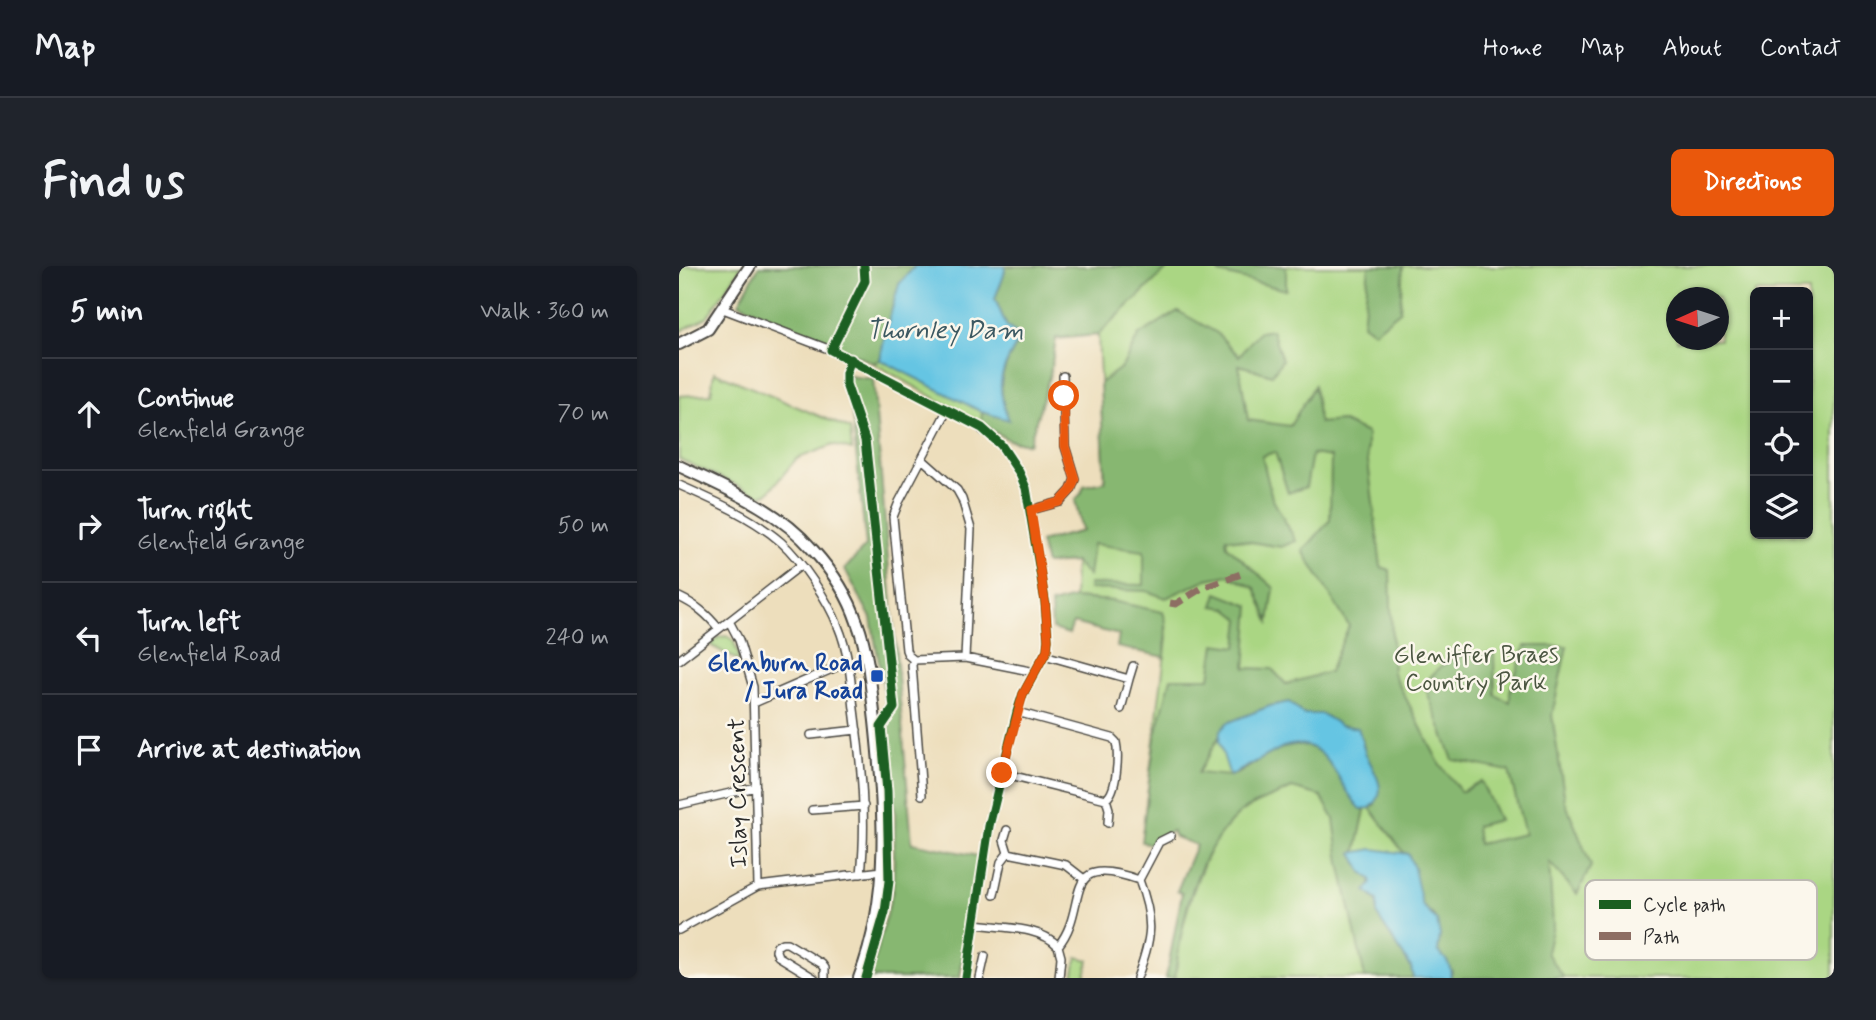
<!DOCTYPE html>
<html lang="en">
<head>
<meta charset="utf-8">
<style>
	:root { --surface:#171b24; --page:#20242c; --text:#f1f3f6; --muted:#9ea1a6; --line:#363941; --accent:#ea580c }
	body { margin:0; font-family:Mynerve,sans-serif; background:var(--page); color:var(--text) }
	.controls { position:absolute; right:21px; top:21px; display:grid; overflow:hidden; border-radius:10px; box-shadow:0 2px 5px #0004 }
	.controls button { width:63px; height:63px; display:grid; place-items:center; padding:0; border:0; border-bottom:2px solid var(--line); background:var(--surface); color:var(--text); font:35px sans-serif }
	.compass { position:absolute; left:987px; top:21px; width:63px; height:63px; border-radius:50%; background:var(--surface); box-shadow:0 2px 5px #0004; rotate:267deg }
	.stop { position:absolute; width:21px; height:21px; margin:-16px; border:5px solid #ea580c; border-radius:50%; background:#fff }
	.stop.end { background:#ea580c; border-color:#fff; box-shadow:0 2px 7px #0008 }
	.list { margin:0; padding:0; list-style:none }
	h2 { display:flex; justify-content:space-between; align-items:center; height:91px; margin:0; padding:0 28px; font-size:30px }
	h2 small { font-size:23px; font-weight:400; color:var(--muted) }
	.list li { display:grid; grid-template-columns:46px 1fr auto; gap:21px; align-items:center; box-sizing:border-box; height:112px; padding:0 28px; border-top:2px solid var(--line) }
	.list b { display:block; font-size:26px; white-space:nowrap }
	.list p { margin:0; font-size:23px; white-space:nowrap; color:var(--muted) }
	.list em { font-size:23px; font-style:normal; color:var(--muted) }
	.icon { flex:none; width:38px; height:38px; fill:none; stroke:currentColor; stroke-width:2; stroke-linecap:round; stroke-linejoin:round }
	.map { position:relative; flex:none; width:1155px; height:712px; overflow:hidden; border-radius:10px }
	header { display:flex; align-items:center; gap:42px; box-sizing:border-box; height:98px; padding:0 35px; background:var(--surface); border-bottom:2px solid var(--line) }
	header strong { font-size:33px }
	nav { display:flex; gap:38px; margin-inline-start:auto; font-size:24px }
	.intro { display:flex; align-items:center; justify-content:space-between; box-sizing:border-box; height:168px; padding:0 42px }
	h1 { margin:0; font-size:49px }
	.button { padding:18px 32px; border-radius:10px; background:var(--accent); color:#fff; font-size:24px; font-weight:700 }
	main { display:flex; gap:42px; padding:0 42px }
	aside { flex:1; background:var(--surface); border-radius:10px; box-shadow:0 2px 5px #0004 }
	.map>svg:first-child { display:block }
	.green { fill:#aad683; stroke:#6a8057; stroke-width:2; fill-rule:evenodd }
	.forest { fill:#87b771; stroke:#59714e; stroke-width:2 }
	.water { fill:#65c5e3; stroke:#487887; stroke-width:2 }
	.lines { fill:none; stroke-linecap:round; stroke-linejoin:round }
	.street-casing { stroke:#484641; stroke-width:10 }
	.secondary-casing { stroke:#484641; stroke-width:14 }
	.street { stroke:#fff; stroke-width:7 }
	.secondary { stroke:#fff; stroke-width:10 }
	.quiet { stroke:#8d6e63; stroke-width:7; stroke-dasharray:14 7; stroke-linecap:butt }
	.cycleway-casing { stroke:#fbf7ec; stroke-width:13 }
	.cycleway { stroke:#1b5e20; stroke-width:9 }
	.route { stroke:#ea580c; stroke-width:9 }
	.transit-dot { fill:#1a4fb4; stroke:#fbf7ec; stroke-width:2.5 }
	.labels { text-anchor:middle; stroke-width:5; stroke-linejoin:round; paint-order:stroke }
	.park-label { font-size:24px; fill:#4b5641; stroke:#fbf7ec }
	.transit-label { font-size:24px; font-weight:bold; fill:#164399; stroke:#fbf7ec; text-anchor:end }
	.street-label { font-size:24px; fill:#2b2b2b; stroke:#fbf7ec }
	.water-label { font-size:26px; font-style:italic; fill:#3c5962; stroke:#fbf7ec }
	.key { fill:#fbf7ec; stroke:#bdbab2; stroke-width:2 }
	.key-label { font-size:19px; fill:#2b2b2b }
</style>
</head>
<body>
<header>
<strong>Map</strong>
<nav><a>Home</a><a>Map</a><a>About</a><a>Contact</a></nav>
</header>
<div class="intro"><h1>Find us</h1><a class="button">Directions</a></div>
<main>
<aside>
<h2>5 min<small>Walk · 360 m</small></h2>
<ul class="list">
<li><svg class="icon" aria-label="ahead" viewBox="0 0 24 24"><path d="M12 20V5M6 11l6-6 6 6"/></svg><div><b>Continue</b><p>Glenfield Grange</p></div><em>70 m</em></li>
<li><svg class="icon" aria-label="right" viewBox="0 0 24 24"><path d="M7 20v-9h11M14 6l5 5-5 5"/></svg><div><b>Turn right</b><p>Glenfield Grange</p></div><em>50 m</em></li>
<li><svg class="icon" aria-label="left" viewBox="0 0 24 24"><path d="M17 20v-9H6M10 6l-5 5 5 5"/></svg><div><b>Turn left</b><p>Glenfield Road</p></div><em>240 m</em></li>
<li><svg class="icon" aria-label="arrive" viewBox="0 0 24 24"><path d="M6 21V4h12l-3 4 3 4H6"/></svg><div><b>Arrive at destination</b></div></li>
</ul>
</aside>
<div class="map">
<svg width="1155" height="712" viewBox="0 0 1155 712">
	<rect width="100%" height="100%" fill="#fbf7ec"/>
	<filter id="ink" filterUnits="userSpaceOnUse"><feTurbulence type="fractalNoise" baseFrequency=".0143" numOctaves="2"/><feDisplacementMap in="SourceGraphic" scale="14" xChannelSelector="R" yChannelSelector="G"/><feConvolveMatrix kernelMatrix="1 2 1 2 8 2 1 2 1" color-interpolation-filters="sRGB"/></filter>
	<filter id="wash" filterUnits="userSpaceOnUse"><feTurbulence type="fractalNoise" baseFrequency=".00686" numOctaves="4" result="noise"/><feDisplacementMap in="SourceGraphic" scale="28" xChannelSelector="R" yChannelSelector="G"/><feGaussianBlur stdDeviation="1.57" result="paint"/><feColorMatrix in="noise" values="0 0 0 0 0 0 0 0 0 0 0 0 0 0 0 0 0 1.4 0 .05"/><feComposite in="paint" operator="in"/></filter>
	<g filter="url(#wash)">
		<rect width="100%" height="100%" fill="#eddebc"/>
		<!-- green -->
		<path class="green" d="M0 0H63L28 51 0 66Z
			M80 0H1155V712H496C501 664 511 625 532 582L498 551 465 553 488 372 487 356 483 346 433 335 395 332 396 296 367 298 361 276 403 265 396 234 402 228 405 220 426 216 419 69 377 73 371 108 350 178 330 174 194 97 60 37ZM1076 26H1129V268H1076ZM998 32H1040V74H998Z
			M35 106 171 163 173 184 154 179 117 193 88 228 80 229 0 193V130L32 128Z
			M48 370 54 374 62 396 31 379 40 371Z
			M398 691 410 694 405 712H394Z"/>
		<!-- forest -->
		<path class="forest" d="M80 0H236L220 18 207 64 201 94 194 97 60 37Z
			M326 0H491L419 69 377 72 371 108 350 178 330 174 302 158 303 146 329 153C315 116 324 103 342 70L328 61 316 33C319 21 327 11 326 0Z
			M540 0H607V24L540 7Z
			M690 0H724L721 45 695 66 684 58Z
			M499 45 538 67 560 90 580 66 593 64 603 94 593 109 560 99 569 154 611 160 635 120 640 157 662 155 688 167V187L702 301 711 304 714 407 760 497 782 526 802 515 820 554 797 560 799 578 846 568 830 505 774 494 745 418C770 389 778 387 815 388L816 429 831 436V425L846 380H888L873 449 886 535 912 600 898 628 870 596 874 659 868 687 885 712H771L773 705 759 685 761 669 755 650 743 639 729 588 725 587 691 542 696 539 683 472 669 460 661 459 643 448H624L610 436 591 440 548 457 519 507 551 510 560 507C589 490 617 462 648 492 656 500 660 514 669 524 675 532 676 540 686 544L677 586 673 587 683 606 692 613 693 630 700 638 698 649 732 701 734 712H686L661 597 655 553 642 530 613 522C599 529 570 538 560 548 515 589 502 655 496 712H487L503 627 498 625 517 579 496 571 493 565 475 574 473 578 462 576 476 472 492 412H531L536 378 558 381 561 353 547 342 534 340 538 327 571 340 566 402 593 403 607 418 650 406 670 360 624 285 651 254 652 191 633 188 627 221 609 227 596 186 583 190 593 232 617 275 602 281 547 272 548 280 595 322 590 356 576 322 549 309 528 313 487 332 467 325 410 323V318L465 319V285L414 278 410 310 396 296 367 298 361 276 404 265 396 234 402 228 405 220 426 216 421 117 443 101 460 69Z
			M169 110 194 113 233 577 299 590 281 712H191L214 623 216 549 208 441 192 352 166 303 187 280Z
			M395 332 433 335 484 346 487 356 486 391 438 381 440 369 394 357 390 368 373 363 372 338Z"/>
		<!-- water -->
		<path class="water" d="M236 0H326C327 11 319 21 316 33L328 61 342 70C323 104 314 115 330 154L303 146 201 94 207 64 220 18Z
			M610 436 624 448H643L661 459 679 462C683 471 683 481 688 490 696 508 711 526 691 542L682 543C658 521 649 465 604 481L551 510 540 476 541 465 548 457 591 440Z
			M694 583 729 588 735 602 743 639 758 655 761 669 759 685C767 693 774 700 771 712H734L732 701 698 649V634L687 625 693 617 692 613 683 606 673 587Z"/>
	</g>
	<g filter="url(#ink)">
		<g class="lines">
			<defs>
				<path id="street" d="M44 43 152 84 293 156 322 179 340 206 347 222 366 335 369 373 368 384 344 428 338 446 310 560 287 712
					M372 130H385
					M243 193 278 224 283 233 292 263 286 392
					M0 219C34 234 73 251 102 276 122 294 149 334 159 360 170 386 172 415 175 443 182 498 188 552 182 608
					M352 244 381 236 392 224 396 213 386 180 384 110
					M0 331C17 339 28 348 40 363
					M50 355 60 374 74 421 79 620
					M365 389 450 413 454 400
					M0 394 121 300
					M235 394 286 392 356 406
					M75 437 169 396
					M442 443 450 413
					M132 469 178 464
					M323 507 427 533C438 526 440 489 437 476L433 472 338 446
					M243 529 233 399 235 394 229 389 227 384 214 251 220 236 269 143
					M427 533 430 543 429 557
					M0 539 77 521
					M133 544 185 540
					M329 587 387 599 405 613
					M460 614 480 576 492 570
					M315 629 322 596 329 587 325 574 328 564
					M297 658C322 662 361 660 379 680
					M0 664 79 620 203 605
					M135 712 99 690 97 685 98 680 103 677H108L143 698 146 702V712
					M301 712 306 690
					M380 712 382 691 379 680C412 640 378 585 460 614 476 656 473 671 458 712"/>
				<path id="secondary" d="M0 78 29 63 71 0
					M0 200C48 223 99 243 134 284 153 305 169 329 178 356 190 388 192 422 196 455 205 541 212 630 180 712"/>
			</defs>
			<!-- street casing -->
			<use href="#street" class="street-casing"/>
			<!-- secondary casing -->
			<use href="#secondary" class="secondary-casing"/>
			<!-- street -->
			<use href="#street" class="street"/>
			<!-- secondary -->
			<use href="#secondary" class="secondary"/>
			<!-- quiet -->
			<path class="quiet" d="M491 337 497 338 523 322 562 308"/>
			<defs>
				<path id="cycleway" d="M185 0 186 15 152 84 303 162 322 179 340 206 347 222 366 335 369 373 368 384 344 428 338 446 310 560 287 712
					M172 93 167 107V118L186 174 215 442 202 461 208 525 210 615 206 646 187 712"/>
			</defs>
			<!-- cycleway casing -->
			<use href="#cycleway" class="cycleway-casing"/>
			<!-- cycleway -->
			<use href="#cycleway" class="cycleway"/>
		</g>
	</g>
	<g class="lines" filter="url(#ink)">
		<!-- route -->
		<path class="route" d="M323 507 344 428 368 384 369 373 366 335 352 244 381 236 392 224 396 213 386 180 385 130"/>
	</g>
	<!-- markers -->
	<rect class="transit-dot" x="191" y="403" width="14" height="14" rx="3.5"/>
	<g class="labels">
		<!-- park labels -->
		<g class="park-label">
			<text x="797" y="396">Gleniffer Braes<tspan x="797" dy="28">Country Park</tspan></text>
		</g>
		<!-- transit labels -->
		<g class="transit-label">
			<text x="184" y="404">Glenburn Road<tspan x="184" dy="28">/ Jura Road</tspan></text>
		</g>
		<!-- street labels -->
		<g class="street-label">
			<text transform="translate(58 527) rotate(-91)" y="8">Islay Crescent</text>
		</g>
		<!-- water labels -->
		<g class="water-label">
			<text x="266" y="72">Thornley Dam</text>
		</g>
	</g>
	<!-- legend -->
	<rect x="906" y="614" width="232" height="80" rx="10" class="key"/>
	<rect x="920" y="634" width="32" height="9" fill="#1b5e20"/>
	<rect x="920" y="666" width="32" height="8" fill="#8d6e63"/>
	<g class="key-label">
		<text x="964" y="645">Cycle path</text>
		<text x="964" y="677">Path</text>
	</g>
</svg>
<div class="controls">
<button>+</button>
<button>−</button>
<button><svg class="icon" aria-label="locate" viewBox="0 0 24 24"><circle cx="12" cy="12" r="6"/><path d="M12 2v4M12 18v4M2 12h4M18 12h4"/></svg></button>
<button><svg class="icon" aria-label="layers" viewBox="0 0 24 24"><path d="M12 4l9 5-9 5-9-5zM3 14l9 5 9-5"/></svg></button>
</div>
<svg class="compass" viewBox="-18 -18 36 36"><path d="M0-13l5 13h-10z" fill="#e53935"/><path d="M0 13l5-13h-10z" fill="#9ea1a6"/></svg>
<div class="stop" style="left:385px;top:130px"></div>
<div class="stop end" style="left:323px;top:507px"></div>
</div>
</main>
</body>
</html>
